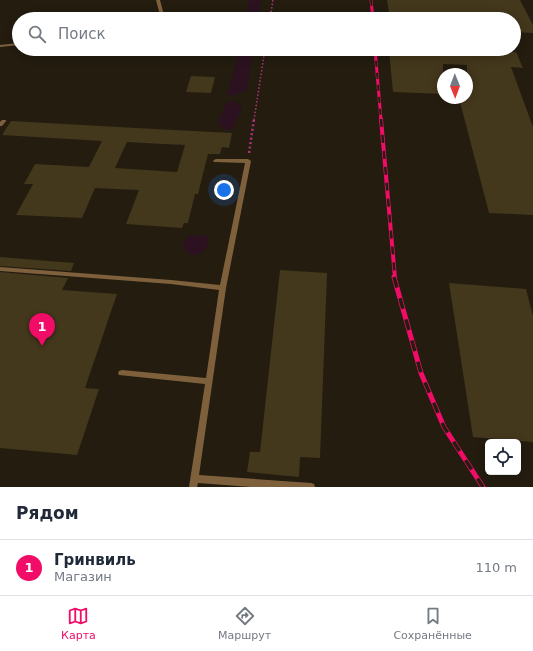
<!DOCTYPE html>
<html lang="ru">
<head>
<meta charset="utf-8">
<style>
	:root { --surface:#fff; --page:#f6f6f7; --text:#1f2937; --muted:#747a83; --line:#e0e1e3; --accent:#f00c67 }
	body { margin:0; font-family:"DejaVu Sans",sans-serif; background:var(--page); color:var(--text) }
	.controls { position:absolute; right:12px; bottom:12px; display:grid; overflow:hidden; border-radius:6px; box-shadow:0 2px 10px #0003 }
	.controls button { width:36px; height:36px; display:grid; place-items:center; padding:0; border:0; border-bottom:1px solid var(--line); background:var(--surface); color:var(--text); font:20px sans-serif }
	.compass { position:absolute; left:437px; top:68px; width:36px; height:36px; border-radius:50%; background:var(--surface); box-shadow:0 2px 10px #0003; rotate:179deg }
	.you { position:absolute; left:224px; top:190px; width:14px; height:14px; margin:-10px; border:3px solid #fff; border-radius:50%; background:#1a73e8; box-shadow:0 0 0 6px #1a73e833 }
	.badge { display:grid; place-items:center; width:26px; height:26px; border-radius:50%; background:var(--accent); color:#fff; font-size:13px; font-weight:700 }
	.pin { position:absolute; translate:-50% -33px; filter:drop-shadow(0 1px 2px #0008) }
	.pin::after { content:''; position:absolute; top:21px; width:14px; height:12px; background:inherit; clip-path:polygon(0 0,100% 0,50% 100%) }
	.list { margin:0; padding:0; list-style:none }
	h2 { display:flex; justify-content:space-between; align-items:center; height:52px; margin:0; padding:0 16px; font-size:17px }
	h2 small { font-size:13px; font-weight:400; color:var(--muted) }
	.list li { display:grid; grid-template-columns:26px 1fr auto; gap:12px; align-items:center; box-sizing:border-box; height:56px; padding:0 16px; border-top:1px solid var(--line) }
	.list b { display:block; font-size:15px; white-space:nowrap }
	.list p { margin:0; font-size:13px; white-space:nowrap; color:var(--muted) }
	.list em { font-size:13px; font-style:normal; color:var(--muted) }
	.icon { flex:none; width:22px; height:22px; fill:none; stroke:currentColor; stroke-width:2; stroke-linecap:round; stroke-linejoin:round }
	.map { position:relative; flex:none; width:533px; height:487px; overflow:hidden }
	.search { position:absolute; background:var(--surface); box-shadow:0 2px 10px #0003; left:12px; right:12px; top:12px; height:44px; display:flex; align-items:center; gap:10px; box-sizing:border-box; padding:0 14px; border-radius:22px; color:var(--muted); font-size:15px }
	.sheet { height:108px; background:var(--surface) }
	nav { display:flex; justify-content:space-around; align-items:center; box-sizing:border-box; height:56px; border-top:1px solid var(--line); background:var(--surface); font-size:11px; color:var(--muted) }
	nav a { display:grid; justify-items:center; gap:2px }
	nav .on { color:var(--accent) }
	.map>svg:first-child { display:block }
	.green { fill:#2c1220 }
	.building { fill:#43371c; fill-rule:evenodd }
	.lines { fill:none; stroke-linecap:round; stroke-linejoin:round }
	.path-far1 { stroke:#af3479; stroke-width:1.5; stroke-dasharray:1.5 2; stroke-linecap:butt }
	.path { stroke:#af3479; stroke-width:2.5; stroke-dasharray:2 2.5; stroke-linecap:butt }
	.service { fill:#7f603c; fill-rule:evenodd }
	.rail-far2-casing { stroke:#f00c67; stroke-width:3 }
	.rail-far1-casing { stroke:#f00c67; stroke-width:4 }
	.rail-casing { stroke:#f00c67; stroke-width:5 }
	.rail-far2 { stroke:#231c0f; stroke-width:2; stroke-dasharray:6; stroke-linecap:butt }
	.rail-far1 { stroke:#231c0f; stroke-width:2.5; stroke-dasharray:8; stroke-linecap:butt }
	.rail { stroke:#231c0f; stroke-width:3.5; stroke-dasharray:11; stroke-linecap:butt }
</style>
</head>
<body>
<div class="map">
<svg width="533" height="487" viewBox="0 0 533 487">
	<rect width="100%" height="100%" fill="#231c0f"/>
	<!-- green -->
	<path class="green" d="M249 0H261L257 19H246Z
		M239 49H253L247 89 246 91 231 96 227 93C233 80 236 64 239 49Z
		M233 101 237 102 242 108 232 130 222 129 218 122 226 104Z
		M189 235 208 236 207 247 199 254 192 255 183 249V243Z"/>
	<!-- building -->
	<path class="building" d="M387 0H520L533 25V33L514 32V19H390Z
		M401 49 516 52 523 68 511 67 533 127V215L489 213 459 98H467V65L443 64V94L393 92 389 50 401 51Z
		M191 76 215 77 211 93 186 92Z
		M11 121 136 128 232 133 229 148 222 147 220 154H208L198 194H195L188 223H184L182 228 126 224 139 190 95 188 82 218 16 215 33 184H24L35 164 89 167 102 141 2 135ZM127 142 163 144 185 145 177 172 115 168Z
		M0 257 74 263 71 271 0 266Z
		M280 270 327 273 320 458 300 457 299 477 247 472 250 452H260Z
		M0 272 68 278 62 290 117 294 85 388 99 389 77 455 0 448Z
		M449 283 526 289 533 316V442L473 437Z"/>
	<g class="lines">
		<!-- path-far1 -->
		<path class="path-far1" d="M270 19 273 0
			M254 120 265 49"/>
		<!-- path -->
		<path class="path" d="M249 153 254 119"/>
		<!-- service -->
		<path class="service" d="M156 0H160L165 19H161Z
			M19 43V45L0 47V45Z
			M2 120H6V121L2 126H0V122Z
			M216 159H248L251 161 226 288 199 475 311 483 314 484 315 487H251L198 483 197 487H189L205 384 119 375 118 373 119 371 122 370 206 378 219 290 171 284 0 271V267L171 280 220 285 245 163 214 162 213 161 214 160Z"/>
		<defs>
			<path id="rail-far2" d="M371 0 373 19
				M375 49 381 120"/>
			<path id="rail-far1" d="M381 119 395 278"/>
			<path id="rail" d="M394 277 421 373 444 427 483 487"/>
		</defs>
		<!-- rail-far2 casing -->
		<use href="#rail-far2" class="rail-far2-casing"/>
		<!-- rail-far1 casing -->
		<use href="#rail-far1" class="rail-far1-casing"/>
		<!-- rail casing -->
		<use href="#rail" class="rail-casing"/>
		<!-- rail-far2 -->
		<use href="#rail-far2" class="rail-far2"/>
		<!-- rail-far1 -->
		<use href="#rail-far1" class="rail-far1"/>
		<!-- rail -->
		<use href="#rail" class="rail"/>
	</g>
</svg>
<div class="controls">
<button><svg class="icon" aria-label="locate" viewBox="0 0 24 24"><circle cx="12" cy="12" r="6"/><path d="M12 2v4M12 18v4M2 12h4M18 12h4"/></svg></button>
</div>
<svg class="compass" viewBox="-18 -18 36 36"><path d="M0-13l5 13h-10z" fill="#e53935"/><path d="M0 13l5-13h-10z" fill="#747a83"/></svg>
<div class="you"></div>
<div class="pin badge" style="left:42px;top:346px">1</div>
<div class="search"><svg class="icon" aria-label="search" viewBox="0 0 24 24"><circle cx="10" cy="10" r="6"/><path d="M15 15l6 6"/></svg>Поиск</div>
</div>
<section class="sheet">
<h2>Рядом<small></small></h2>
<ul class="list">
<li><span class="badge">1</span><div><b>Гринвиль</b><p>Магазин</p></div><em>110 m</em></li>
</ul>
</section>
<nav>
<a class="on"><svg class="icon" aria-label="map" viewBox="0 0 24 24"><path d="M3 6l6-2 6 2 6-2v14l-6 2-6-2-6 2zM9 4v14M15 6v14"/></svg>Карта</a>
<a><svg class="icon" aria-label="directions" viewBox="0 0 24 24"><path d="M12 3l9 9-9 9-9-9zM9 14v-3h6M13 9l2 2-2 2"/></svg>Маршрут</a>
<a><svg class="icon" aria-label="saved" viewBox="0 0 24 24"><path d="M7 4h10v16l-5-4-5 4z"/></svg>Сохранённые</a>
</nav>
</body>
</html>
